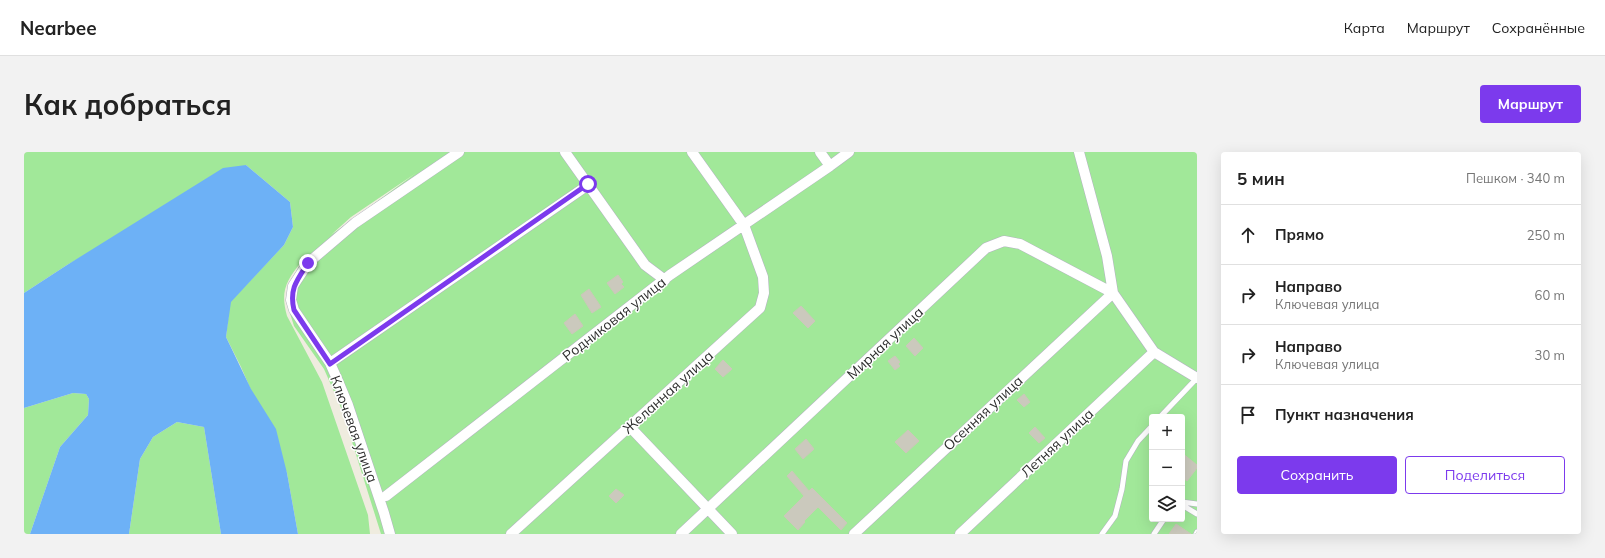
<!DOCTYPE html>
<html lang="ru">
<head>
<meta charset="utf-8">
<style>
	:root { --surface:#fff; --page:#f2f2f2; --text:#222; --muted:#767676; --line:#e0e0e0; --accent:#7c3aed }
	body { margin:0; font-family:Mulish,sans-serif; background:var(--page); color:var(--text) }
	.controls { position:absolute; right:12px; bottom:12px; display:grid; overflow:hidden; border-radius:4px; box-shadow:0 4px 16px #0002 }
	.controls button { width:36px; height:36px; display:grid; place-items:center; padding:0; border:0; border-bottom:1px solid var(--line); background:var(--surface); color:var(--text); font:20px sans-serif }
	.stop { position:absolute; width:12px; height:12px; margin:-9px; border:3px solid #7c3aed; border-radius:50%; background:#fff }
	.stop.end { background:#7c3aed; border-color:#fff; box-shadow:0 1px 4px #0008 }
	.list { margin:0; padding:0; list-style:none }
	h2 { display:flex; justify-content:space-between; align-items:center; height:52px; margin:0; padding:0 16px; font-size:17px }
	h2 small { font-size:13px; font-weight:400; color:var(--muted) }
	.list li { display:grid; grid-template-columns:26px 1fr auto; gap:12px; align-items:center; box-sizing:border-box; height:60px; padding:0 16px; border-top:1px solid var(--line) }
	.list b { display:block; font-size:15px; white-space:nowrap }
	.list p { margin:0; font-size:13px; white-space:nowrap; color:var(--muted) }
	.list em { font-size:13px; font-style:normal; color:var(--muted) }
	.actions { display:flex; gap:8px; padding:12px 16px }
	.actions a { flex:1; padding:9px 0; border:1px solid var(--accent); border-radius:4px; text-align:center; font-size:14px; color:var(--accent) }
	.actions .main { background:var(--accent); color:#fff }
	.icon { flex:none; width:22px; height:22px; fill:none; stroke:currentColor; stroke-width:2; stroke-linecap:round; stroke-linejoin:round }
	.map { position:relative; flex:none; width:1173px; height:382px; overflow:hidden; border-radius:4px }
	header { display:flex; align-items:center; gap:24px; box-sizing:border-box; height:56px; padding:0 20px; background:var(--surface); border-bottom:1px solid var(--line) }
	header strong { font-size:19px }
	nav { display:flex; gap:22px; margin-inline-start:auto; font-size:14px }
	.intro { display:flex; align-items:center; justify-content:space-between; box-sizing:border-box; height:96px; padding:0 24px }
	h1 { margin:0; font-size:28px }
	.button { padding:10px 18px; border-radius:4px; background:var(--accent); color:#fff; font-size:14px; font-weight:700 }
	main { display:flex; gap:24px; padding:0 24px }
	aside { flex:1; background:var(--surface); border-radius:4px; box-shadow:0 4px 16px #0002 }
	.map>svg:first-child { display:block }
	.green { fill:#a1e899; fill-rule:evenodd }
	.water { fill:#6db1f6 }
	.building { fill:#cbc9bd; stroke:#cbc9b8 }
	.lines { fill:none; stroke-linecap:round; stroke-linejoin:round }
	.lane-casing { stroke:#b3b3c1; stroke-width:6 }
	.street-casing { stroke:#b3b3c1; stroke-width:11 }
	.lane { stroke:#fff; stroke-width:5 }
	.street { stroke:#fff; stroke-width:10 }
	.route { stroke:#7c3aed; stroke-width:5 }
	.labels { text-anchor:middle; stroke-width:3; stroke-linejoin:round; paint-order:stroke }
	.street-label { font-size:14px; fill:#2d2d2d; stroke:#fff }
</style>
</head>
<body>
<header>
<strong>Nearbee</strong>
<nav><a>Карта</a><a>Маршрут</a><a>Сохранённые</a></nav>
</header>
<div class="intro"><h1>Как добраться</h1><a class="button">Маршрут</a></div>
<main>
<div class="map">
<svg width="1173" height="382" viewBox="0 0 1173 382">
	<rect width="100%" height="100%" fill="#efecdf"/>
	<!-- green -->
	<path class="green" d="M0 0H1173V382H357L318 258 300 217 270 174 262 149 266 130 278 109C262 129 256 139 263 164L298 230 344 363 346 382H274L263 321 217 215 202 185 206 150 260 93 269 75 266 50 222 13 43 113 0 141ZM392 21 307 83 327 65ZM1128 265H1158V367H1128Z
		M49 241 62 242 65 247 64 263 36 295 6 382H0V256Z
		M153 270 180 275 197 382H105L116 307 129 285Z"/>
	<!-- water -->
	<path class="water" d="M222 13 266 50 269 75 260 93 207 150 202 185 227 237 252 277 263 321 274 382H197L180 275 153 270 129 285 116 307 105 382H6L36 295 64 263 65 247 62 242 49 241 0 256V141L43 113 199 16Z"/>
	<!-- building -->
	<path class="building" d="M594 123 599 130 597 132 600 135 591 142 583 131Z
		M565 137 577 155 568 161 557 143Z
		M777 154 791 169 784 176 769 161Z
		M551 162 559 174 548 182 540 171Z
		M890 186 899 196 891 204 882 194Z
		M871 204 876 210 874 212 876 214 871 218 864 209Z
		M699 208 708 217 699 225 691 217Z
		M1000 242 1006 250 1000 255 993 248Z
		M1011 275 1021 286 1015 291 1005 281Z
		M884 278 895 289 882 301 871 290Z
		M782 287 790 297 779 307 771 297Z
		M1158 301 1173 313V316L1163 329 1158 325Z
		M768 319 785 339 788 336 823 371 817 378 794 355 780 369 781 370 774 378 760 364 780 344 763 324Z
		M592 337 600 343 592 351 585 344Z
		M1152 372 1167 382H1145Z"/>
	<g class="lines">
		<defs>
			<path id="lane" d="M1136 265 1173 226
				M1158 350 1173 352
				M1158 353 1173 362
				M1078 382 1091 364 1098 337 1102 309 1114 289 1128 274
				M1130 382 1140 367
				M1172 382 1173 380"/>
			<path id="street" d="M541 0 621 113 641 128
				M796 0 806 14
				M1055 0 1083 104 1089 141 1130 200 1173 226
				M306 211 564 33
				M606 275 708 382
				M362 344 646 123 806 14 825 0
				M366 382 360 361 324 253 314 229 306 211 270 158 267 148 269 134 284 111 331 71 435 0
				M487 382 736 156 740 141 739 125 720 73 668 0
				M657 382 962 96 980 89 996 92 1089 141 830 382
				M936 382 1130 200"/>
		</defs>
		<!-- lane casing -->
		<use href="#lane" class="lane-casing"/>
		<!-- street casing -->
		<use href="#street" class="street-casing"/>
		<!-- lane -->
		<use href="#lane" class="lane"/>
		<!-- street -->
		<use href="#street" class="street"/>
	</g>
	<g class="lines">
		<!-- route -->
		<path class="route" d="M284 111C273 128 265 137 270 158L306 212 564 32"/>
	</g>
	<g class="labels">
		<!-- street labels -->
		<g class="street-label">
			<text transform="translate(590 167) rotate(-38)" y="5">Родниковая улица</text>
			<text transform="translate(861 191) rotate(-43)" y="5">Мирная улица</text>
			<text transform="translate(644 240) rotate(-42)" y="5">Желанная улица</text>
			<text transform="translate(959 261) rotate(-43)" y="5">Осенняя улица</text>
			<text transform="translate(330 277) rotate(70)" y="5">Ключевая улица</text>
			<text transform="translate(1033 291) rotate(-43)" y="5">Летняя улица</text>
		</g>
	</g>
</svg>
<div class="controls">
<button>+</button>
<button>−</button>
<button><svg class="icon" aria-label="layers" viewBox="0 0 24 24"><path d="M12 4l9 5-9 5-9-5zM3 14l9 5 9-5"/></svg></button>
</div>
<div class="stop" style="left:564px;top:32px"></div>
<div class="stop end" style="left:284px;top:111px"></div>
</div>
<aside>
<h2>5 мин<small>Пешком · 340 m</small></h2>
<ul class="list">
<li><svg class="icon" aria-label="ahead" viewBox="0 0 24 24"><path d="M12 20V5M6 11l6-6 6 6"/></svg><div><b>Прямо</b></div><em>250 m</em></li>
<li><svg class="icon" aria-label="right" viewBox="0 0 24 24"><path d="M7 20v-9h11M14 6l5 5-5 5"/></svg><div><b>Направо</b><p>Ключевая улица</p></div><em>60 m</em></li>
<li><svg class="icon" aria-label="right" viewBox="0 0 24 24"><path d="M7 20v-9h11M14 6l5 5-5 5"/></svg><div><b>Направо</b><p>Ключевая улица</p></div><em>30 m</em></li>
<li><svg class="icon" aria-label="arrive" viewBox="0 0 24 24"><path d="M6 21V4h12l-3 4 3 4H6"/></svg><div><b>Пункт назначения</b></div></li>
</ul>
<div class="actions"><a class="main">Сохранить</a><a>Поделиться</a></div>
</aside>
</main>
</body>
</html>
